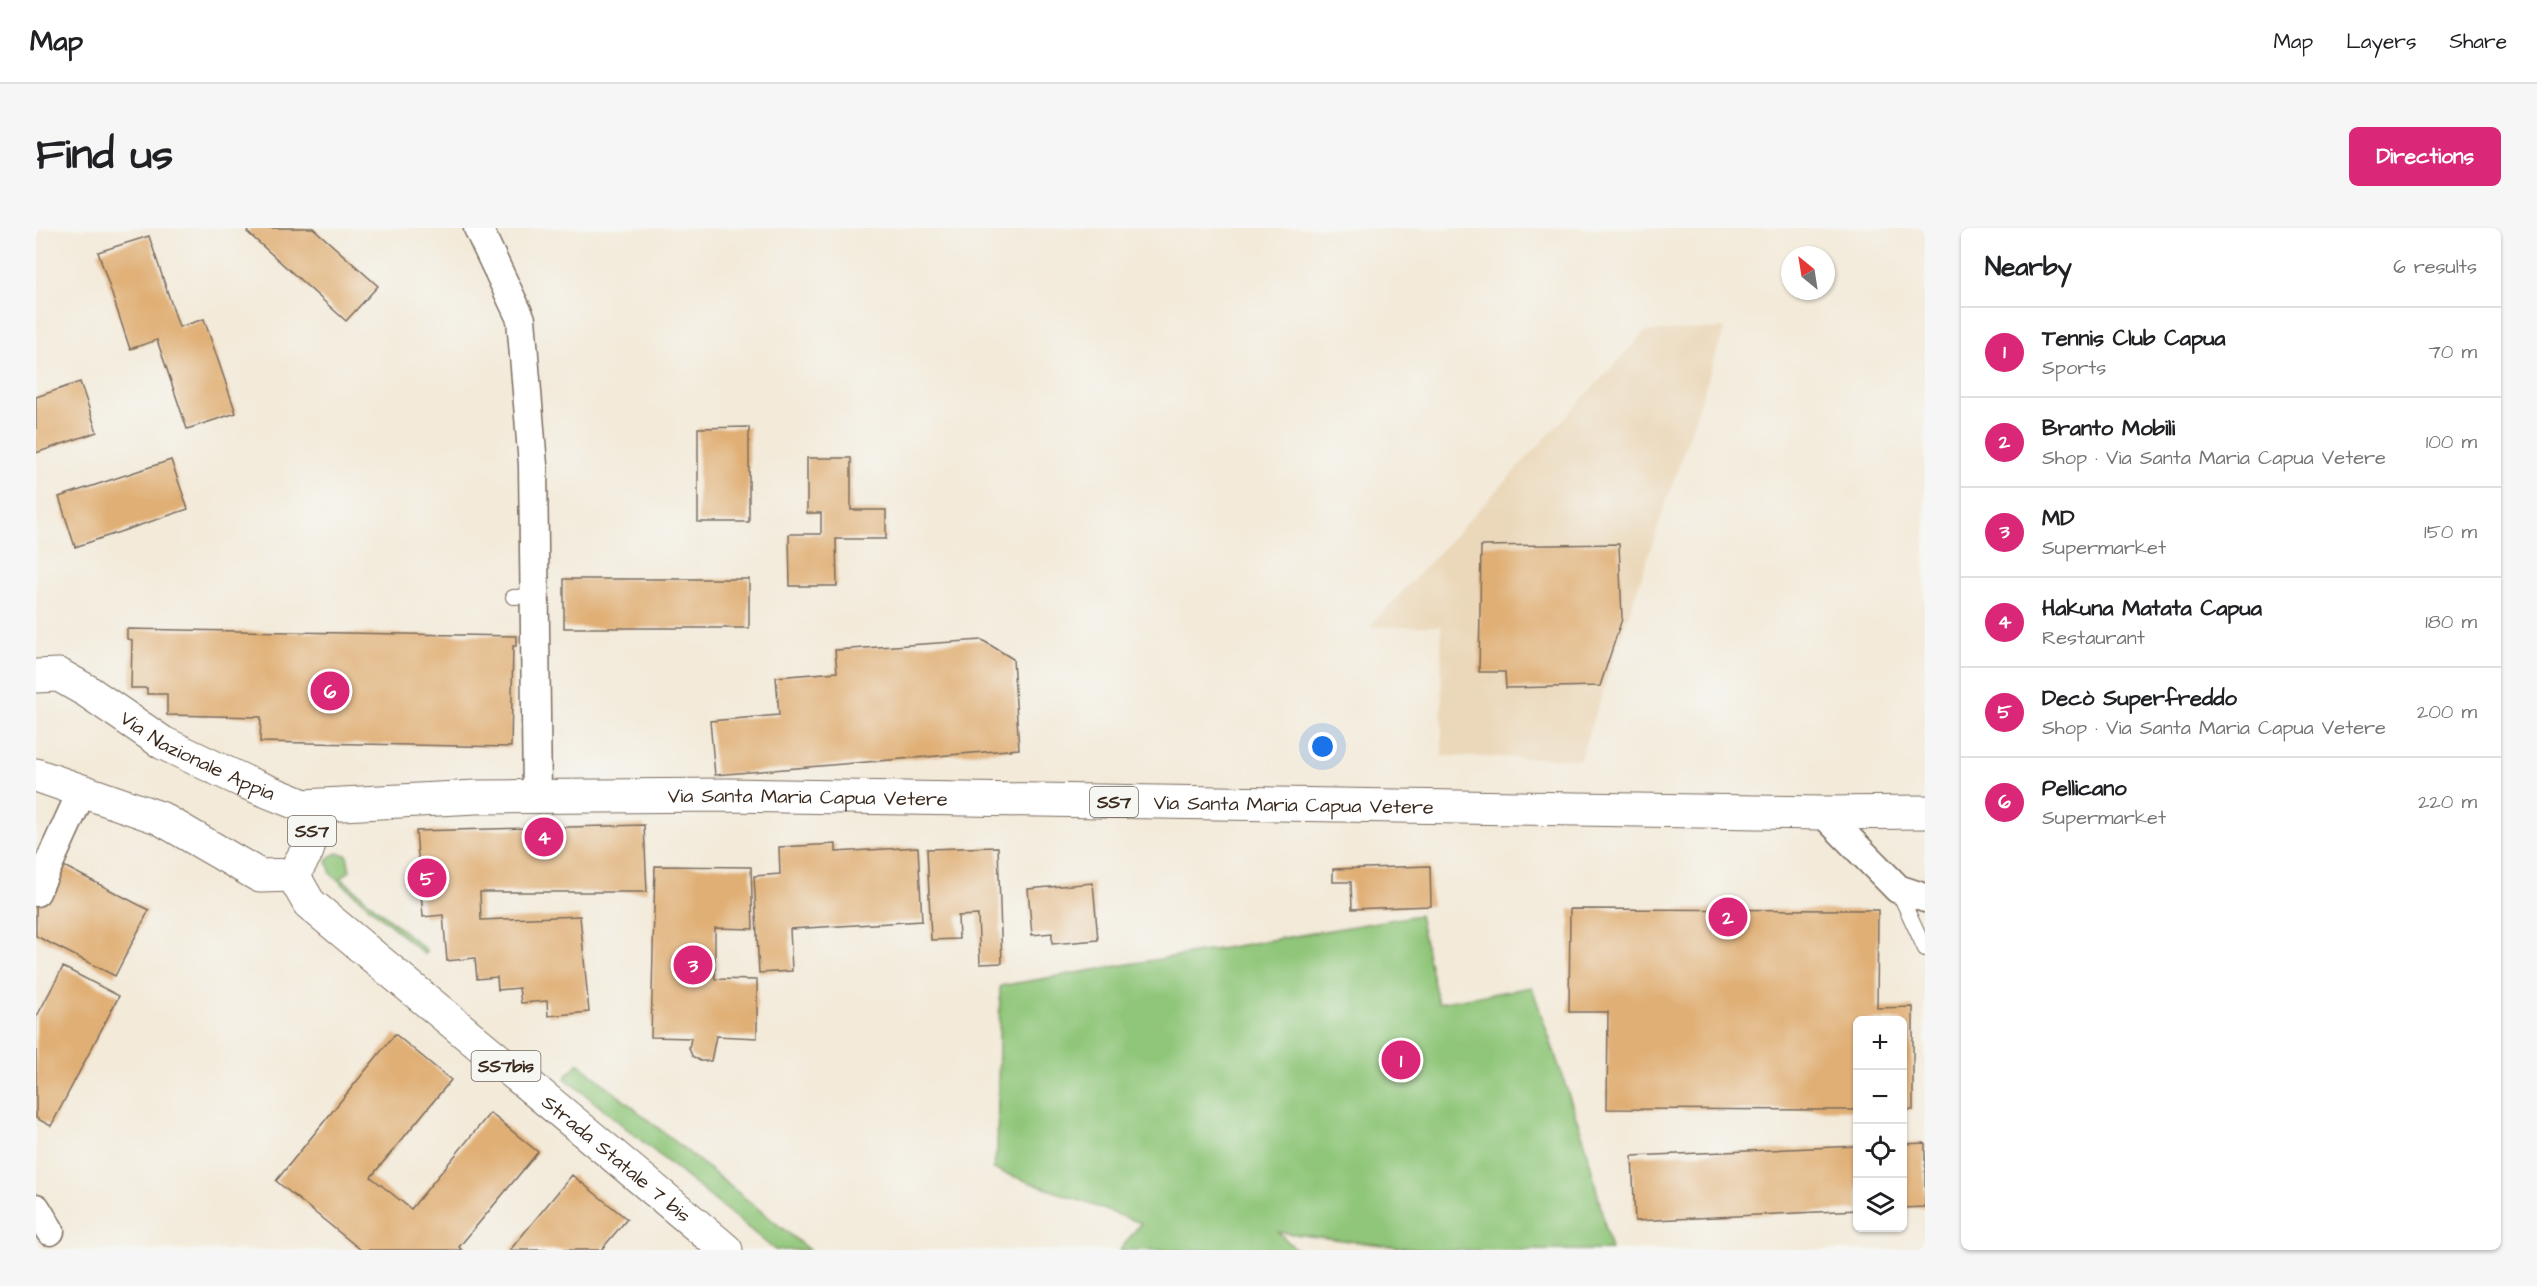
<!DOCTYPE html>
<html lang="en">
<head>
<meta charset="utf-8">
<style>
	:root { --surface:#fff; --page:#f6f6f6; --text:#202124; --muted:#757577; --line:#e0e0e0; --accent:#db2777 }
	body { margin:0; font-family:"Architects Daughter",sans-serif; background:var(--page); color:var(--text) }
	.controls { position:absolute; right:18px; bottom:18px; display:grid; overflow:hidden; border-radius:9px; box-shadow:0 2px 4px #0004 }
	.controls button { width:54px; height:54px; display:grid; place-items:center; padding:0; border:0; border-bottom:2px solid var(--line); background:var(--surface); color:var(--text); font:30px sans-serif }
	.compass { position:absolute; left:1745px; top:18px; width:54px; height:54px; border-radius:50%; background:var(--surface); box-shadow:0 2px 4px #0004; rotate:330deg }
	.you { position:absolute; left:1287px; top:519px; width:21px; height:21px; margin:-15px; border:4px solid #fff; border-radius:50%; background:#1a73e8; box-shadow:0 0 0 9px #1a73e833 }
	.badge { display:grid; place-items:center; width:39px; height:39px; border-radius:50%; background:var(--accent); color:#fff; font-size:20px; font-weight:700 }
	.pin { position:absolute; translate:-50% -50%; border:3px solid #fff; box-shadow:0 2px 6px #0006 }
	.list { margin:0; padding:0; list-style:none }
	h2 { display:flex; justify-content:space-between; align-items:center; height:78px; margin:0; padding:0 24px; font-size:26px }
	h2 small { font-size:20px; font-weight:400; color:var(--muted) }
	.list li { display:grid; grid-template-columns:39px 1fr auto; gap:18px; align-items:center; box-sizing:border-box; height:90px; padding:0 24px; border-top:2px solid var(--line) }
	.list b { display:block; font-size:22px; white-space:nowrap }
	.list p { margin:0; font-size:20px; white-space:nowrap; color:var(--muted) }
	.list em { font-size:20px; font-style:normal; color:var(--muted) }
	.icon { flex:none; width:33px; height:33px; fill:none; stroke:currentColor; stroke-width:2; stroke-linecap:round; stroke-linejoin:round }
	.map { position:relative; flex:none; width:1889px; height:1022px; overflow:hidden; border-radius:9px }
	header { display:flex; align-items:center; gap:36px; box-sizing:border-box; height:84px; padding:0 30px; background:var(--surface); border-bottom:2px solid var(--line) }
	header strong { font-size:28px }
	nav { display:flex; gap:33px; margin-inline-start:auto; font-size:21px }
	.intro { display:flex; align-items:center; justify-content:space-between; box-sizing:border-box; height:144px; padding:0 36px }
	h1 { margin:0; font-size:42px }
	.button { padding:15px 27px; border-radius:9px; background:var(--accent); color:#fff; font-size:21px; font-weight:700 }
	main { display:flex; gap:36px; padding:0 36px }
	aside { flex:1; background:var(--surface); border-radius:9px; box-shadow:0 2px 4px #0004 }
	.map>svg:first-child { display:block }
	.built { fill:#ebd8ba }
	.green { fill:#90c679; stroke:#66784c; stroke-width:1.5 }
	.building { fill:#e0af75 }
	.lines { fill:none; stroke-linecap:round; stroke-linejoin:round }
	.service-casing { stroke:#7b6d5f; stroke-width:16 }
	.minor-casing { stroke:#7b6d5f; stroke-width:31 }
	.primary-casing { stroke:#7b6d5f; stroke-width:35 }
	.service { stroke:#fff; stroke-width:14 }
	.minor { stroke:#fff; stroke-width:28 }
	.primary { stroke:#fff; stroke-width:33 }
	.labels { text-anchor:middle; stroke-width:4.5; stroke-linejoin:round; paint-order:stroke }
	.shield { fill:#f6f6f2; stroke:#73675e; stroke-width:1.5 }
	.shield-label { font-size:18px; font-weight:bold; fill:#3b2a1e }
	.street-label { font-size:20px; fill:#3b2a1e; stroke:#f6f6f2 }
</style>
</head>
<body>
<header>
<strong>Map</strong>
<nav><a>Map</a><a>Layers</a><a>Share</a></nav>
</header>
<div class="intro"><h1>Find us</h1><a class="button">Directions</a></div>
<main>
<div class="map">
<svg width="1889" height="1022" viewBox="0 0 1889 1022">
	<rect width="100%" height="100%" fill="#f6f6f2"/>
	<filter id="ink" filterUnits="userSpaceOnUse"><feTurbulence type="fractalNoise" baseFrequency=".0167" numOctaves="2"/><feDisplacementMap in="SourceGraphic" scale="12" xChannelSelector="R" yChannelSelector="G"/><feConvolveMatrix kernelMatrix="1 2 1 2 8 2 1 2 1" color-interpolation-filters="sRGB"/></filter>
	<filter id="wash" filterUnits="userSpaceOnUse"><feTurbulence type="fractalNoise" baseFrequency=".008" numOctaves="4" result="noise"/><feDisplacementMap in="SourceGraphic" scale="24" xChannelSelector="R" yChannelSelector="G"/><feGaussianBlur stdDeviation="1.35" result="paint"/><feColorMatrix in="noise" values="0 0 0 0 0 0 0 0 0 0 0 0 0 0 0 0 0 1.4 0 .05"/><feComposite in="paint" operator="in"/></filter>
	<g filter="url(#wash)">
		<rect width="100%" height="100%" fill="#f3ead9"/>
		<!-- built -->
		<path class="built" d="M1689 100 1544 531 1406 528 1405 398 1333 399 1609 104Z"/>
		<!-- green -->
		<path class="green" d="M302 625 311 627 314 643 305 650 391 723 388 726 295 646 291 633 295 628Z
			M1383 687 1402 775 1496 759 1550 918 1575 1022H1386L1242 1004 1261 1022H1084L1105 995 957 941 961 922 964 758Z
			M542 835 773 1022H739L529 850Z"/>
		<g id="blocks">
			<!-- building -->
			<path class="building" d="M214 0H277L342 58 310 93 211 4Z
				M113 8 143 99 168 91 200 185 151 201 121 112 94 121 62 24Z
				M44 154 61 204 0 225V169Z
				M713 199V294H662V200Z
				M771 230H815V282H850V311H800L801 358H754L753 306H785V285H771Z
				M135 232 152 281 39 319 23 269Z
				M1583 316 1586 391 1564 458 1470 460 1469 444H1443L1445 318Z
				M528 351H713V400H528Z
				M91 401 480 408V418H477L475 519 224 514 225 489 131 487V466H111V460H95L96 412 91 411Z
				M946 412 977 431 983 521 679 547 674 493 743 487 740 449 801 444 799 422Z
				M608 597 611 664H444L445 692 544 688 553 784 512 788 511 773 485 775 483 760 462 762 461 749 441 751 439 730 411 733 407 687 387 689 380 603Z
				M800 616V624L882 619 886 693 754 701 756 743 723 745 718 648 744 646 743 619Z
				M962 619 966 735 944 736 942 687 922 688 923 711 895 712 891 621Z
				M20 634 113 682 79 748 0 708V672Z
				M619 638 715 639 717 701 679 700V751L721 752V810L680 808 675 833H664L656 828 653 820 655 810 615 809Z
				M1394 638 1395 678 1316 681 1315 654H1297V641Z
				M1057 655 1062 712 1016 716V705L996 707 992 661Z
				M1534 681 1842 682 1841 780 1877 779V882H1866V792H1822V882L1571 881 1572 784H1533Z
				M27 739 83 768 15 898 0 890V790Z
				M359 806 415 852 335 949 375 981 454 885 502 924 423 1019 426 1022H325L240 953Z
				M1889 915V979L1866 980V916Z
				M1822 918V982L1599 993 1596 928Z
				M536 947 591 991 565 1022H474Z"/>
		</g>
	</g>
	<g filter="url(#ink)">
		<use href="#blocks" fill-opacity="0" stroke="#7b6d5f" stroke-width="1.5"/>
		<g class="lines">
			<defs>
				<path id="service" d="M477 369 498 368
					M1862 663 1889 721"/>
				<path id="minor" d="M442 0 485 91 497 237 501 568
					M1787 585 1862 661 1889 670
					M0 664 46 563
					M0 980 14 1003"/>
				<g id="primary">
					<path id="s1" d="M0 448 23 447 51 463 127 515 209 554 268 578 277 602 271 623 257 647 224 648 124 590 0 547"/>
					<path id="s2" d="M268 578 440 569 692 567 1787 585 1889 584"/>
					<path id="s3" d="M257 647 273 675C412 791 552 905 690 1022"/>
				</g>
			</defs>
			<!-- service casing -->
			<use href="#service" class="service-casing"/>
			<!-- minor casing -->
			<use href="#minor" class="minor-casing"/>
			<!-- primary casing -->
			<use href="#primary" class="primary-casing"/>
			<!-- service -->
			<use href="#service" class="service"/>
			<!-- minor -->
			<use href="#minor" class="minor"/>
			<!-- primary -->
			<use href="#primary" class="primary"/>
		</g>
	</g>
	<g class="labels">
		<!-- shield labels -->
		<g class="shield">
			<rect x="1054" y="559" width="48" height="30" rx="4.5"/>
			<rect x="252" y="588" width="48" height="30" rx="4.5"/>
			<rect x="435.5" y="823" width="69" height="30" rx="4.5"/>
		</g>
		<g class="shield-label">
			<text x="1078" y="580">SS7</text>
			<text x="276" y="609">SS7</text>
			<text x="470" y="844">SS7bis</text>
		</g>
		<!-- street labels -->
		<g class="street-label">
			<text dy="7" stroke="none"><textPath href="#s1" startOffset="184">Via Nazionale Appia</textPath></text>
			<text dy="7" stroke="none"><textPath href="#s2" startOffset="504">Via Santa Maria Capua Vetere</textPath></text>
			<text dy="7" stroke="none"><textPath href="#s2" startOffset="990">Via Santa Maria Capua Vetere</textPath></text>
			<text dy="7" stroke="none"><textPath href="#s3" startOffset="432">Strada Statale 7 bis</textPath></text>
		</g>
	</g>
</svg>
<div class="controls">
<button>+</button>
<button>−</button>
<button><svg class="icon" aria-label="locate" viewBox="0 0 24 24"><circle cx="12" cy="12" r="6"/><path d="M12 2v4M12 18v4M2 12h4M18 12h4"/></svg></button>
<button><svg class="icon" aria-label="layers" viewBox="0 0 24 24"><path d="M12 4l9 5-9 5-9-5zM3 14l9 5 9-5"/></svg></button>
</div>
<svg class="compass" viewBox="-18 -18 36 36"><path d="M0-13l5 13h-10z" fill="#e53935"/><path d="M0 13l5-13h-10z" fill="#757577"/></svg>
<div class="you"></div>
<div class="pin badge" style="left:1365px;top:832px">1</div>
<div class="pin badge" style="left:1692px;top:689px">2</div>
<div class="pin badge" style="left:657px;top:737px">3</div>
<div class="pin badge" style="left:508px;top:609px">4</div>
<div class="pin badge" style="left:391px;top:650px">5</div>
<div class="pin badge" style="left:294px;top:463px">6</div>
</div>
<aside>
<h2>Nearby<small>6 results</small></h2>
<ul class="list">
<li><span class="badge">1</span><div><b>Tennis Club Capua</b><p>Sports</p></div><em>70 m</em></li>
<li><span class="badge">2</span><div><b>Branto Mobili</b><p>Shop · Via Santa Maria Capua Vetere</p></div><em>100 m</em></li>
<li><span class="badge">3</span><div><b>MD</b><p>Supermarket</p></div><em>150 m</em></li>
<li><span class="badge">4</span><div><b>Hakuna Matata Capua</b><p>Restaurant</p></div><em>180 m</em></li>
<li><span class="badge">5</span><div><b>Decò Superfreddo</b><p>Shop · Via Santa Maria Capua Vetere</p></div><em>200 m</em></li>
<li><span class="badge">6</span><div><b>Pellicano</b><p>Supermarket</p></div><em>220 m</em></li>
</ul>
</aside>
</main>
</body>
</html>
